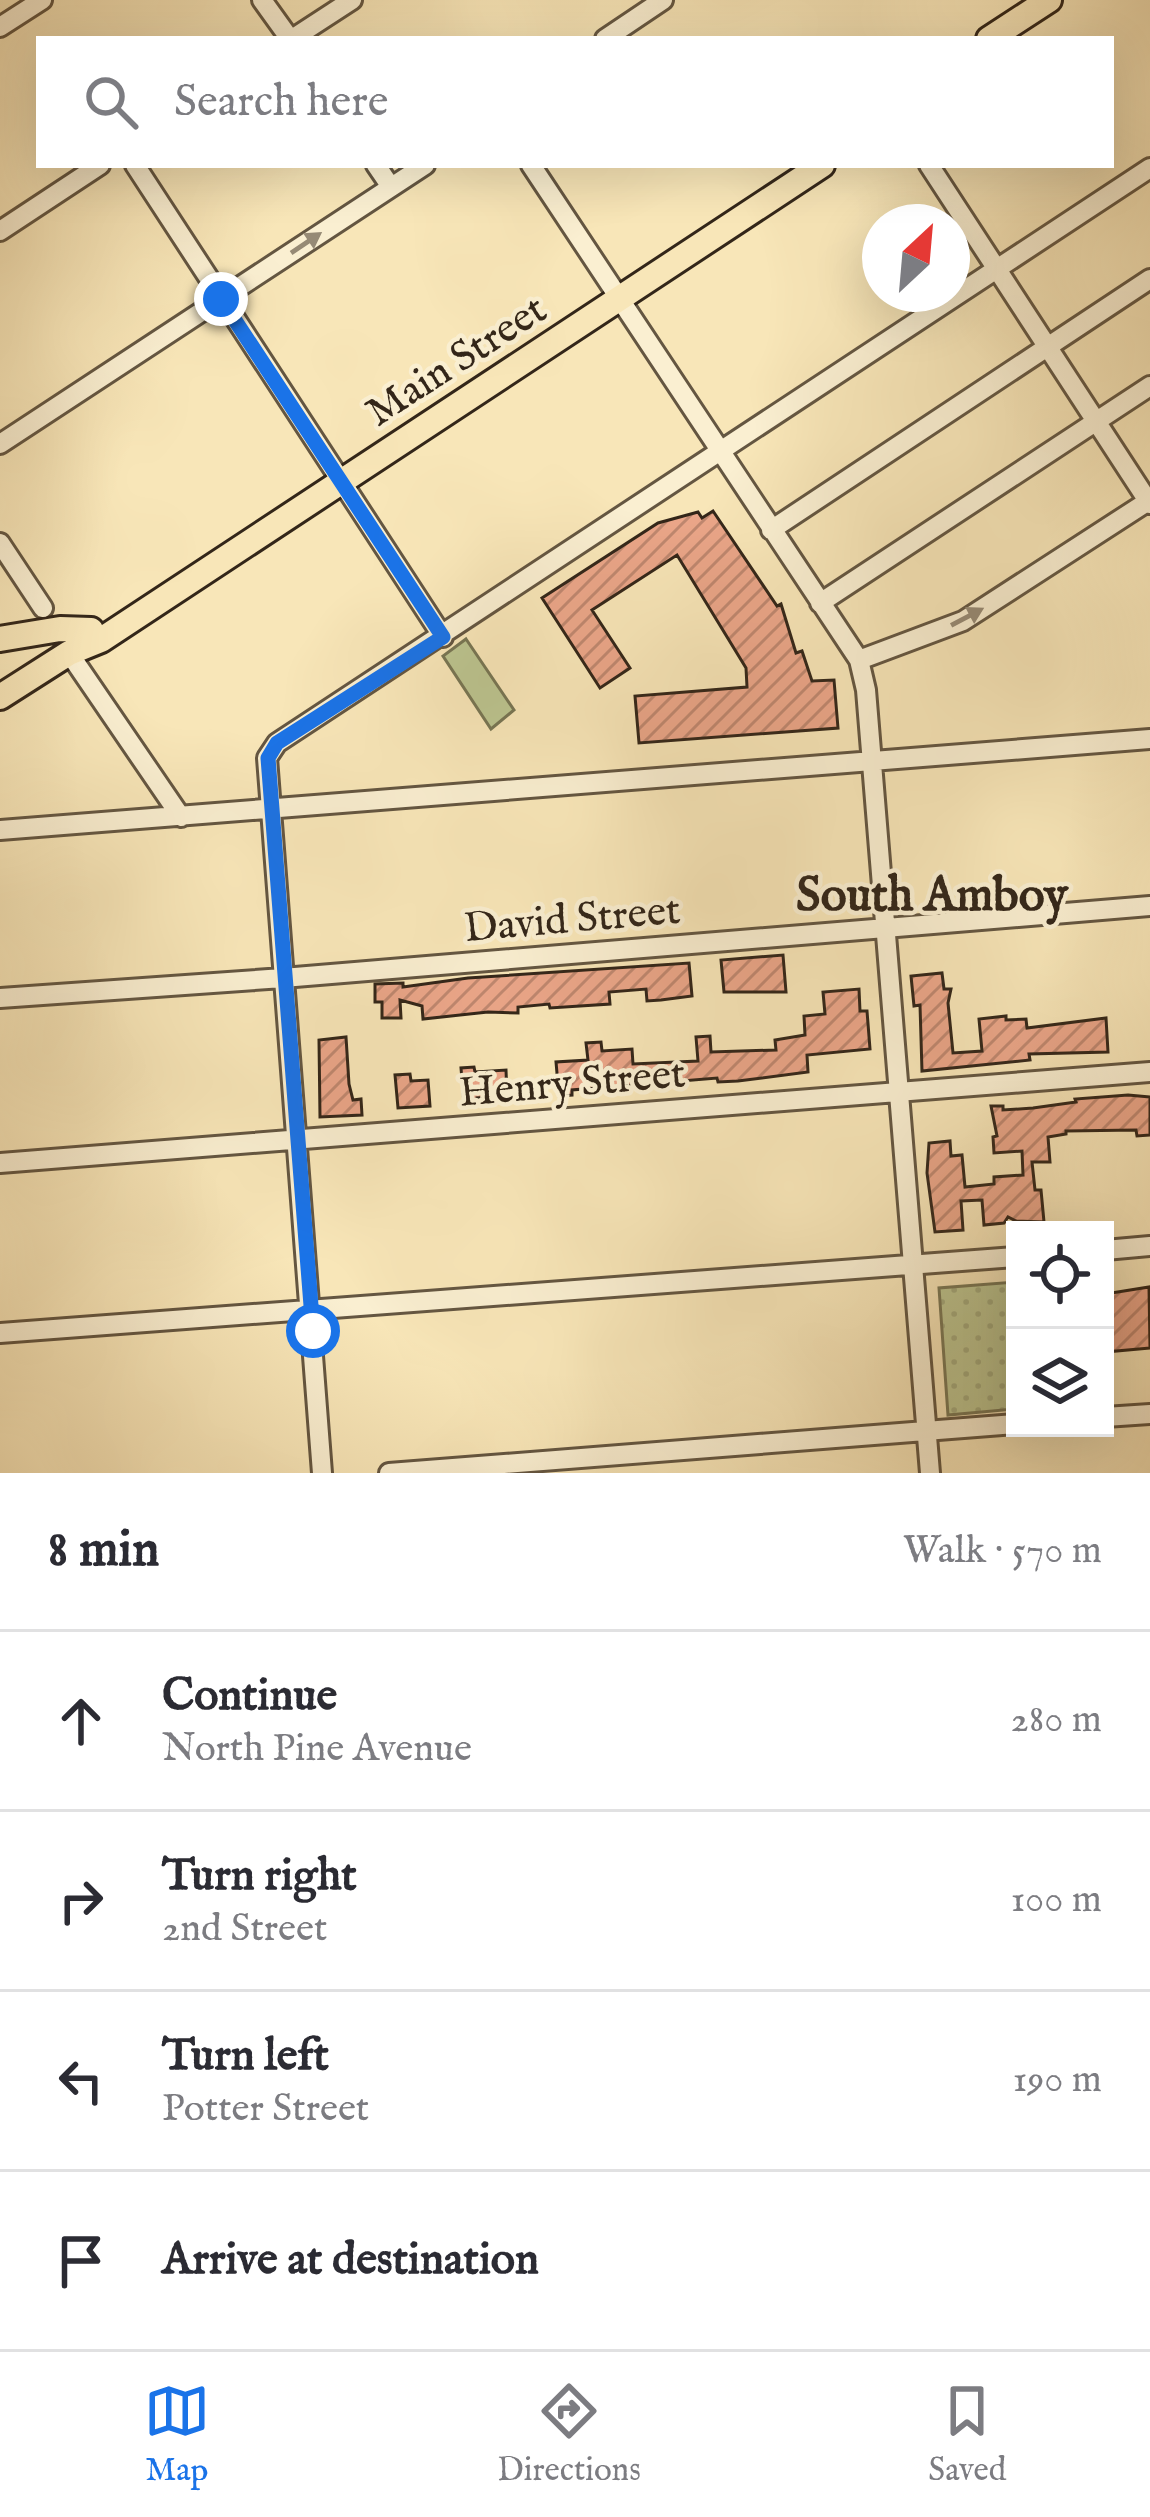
<!DOCTYPE html>
<html lang="en">
<head>
<meta charset="utf-8">
<style>
	:root { --surface:#fff; --page:#f2f2f3; --text:#2b2b33; --muted:#7c7c81; --line:#e1e1e2; --accent:#1a73e8 }
	body { margin:0; font-family:"IM FELL English",serif; background:var(--page); color:var(--text) }
	.controls { position:absolute; right:36px; bottom:36px; display:grid; overflow:hidden; border-radius:0px; box-shadow:0 12px 48px #0002 }
	.controls button { width:108px; height:108px; display:grid; place-items:center; padding:0; border:0; border-bottom:3px solid var(--line); background:var(--surface); color:var(--text); font:60px sans-serif }
	.compass { position:absolute; left:862px; top:204px; width:108px; height:108px; border-radius:50%; background:var(--surface); box-shadow:0 12px 48px #0002; rotate:26deg }
	.stop { position:absolute; width:36px; height:36px; margin:-27px; border:9px solid #1a73e8; border-radius:50%; background:#fff }
	.stop.end { background:#1a73e8; border-color:#fff; box-shadow:0 3px 12px #0008 }
	.list { margin:0; padding:0; list-style:none }
	h2 { display:flex; justify-content:space-between; align-items:center; height:156px; margin:0; padding:0 48px; font-size:51px }
	h2 small { font-size:39px; font-weight:400; color:var(--muted) }
	.list li { display:grid; grid-template-columns:78px 1fr auto; gap:36px; align-items:center; box-sizing:border-box; height:180px; padding:0 48px; border-top:3px solid var(--line) }
	.list b { display:block; font-size:45px; white-space:nowrap }
	.list p { margin:0; font-size:39px; white-space:nowrap; color:var(--muted) }
	.list em { font-size:39px; font-style:normal; color:var(--muted) }
	.icon { flex:none; width:66px; height:66px; fill:none; stroke:currentColor; stroke-width:2; stroke-linecap:round; stroke-linejoin:round }
	.map { position:relative; flex:none; width:1150px; height:1473px; overflow:hidden }
	.search { position:absolute; background:var(--surface); box-shadow:0 12px 48px #0002; left:36px; right:36px; top:36px; height:132px; display:flex; align-items:center; gap:30px; box-sizing:border-box; padding:0 42px; border-radius:0px; color:var(--muted); font-size:45px }
	.sheet { height:876px; background:var(--surface) }
	nav { display:flex; justify-content:space-around; align-items:center; box-sizing:border-box; height:168px; border-top:3px solid var(--line); background:var(--surface); font-size:33px; color:var(--muted) }
	nav a { display:grid; justify-items:center; gap:6px }
	nav .on { color:var(--accent) }
	.map>svg:first-child { display:block }
	.grass { fill:url(#grass-dots); stroke:#787654; stroke-width:3 }
	.green { fill:#bcc590; stroke:#787654; stroke-width:3 }
	.building { fill:url(#building-hatch); stroke:#332619; stroke-width:3 }
	.lines { fill:none; stroke-linecap:round; stroke-linejoin:round }
	.minor-casing { stroke:#645641; stroke-width:24 }
	.major-casing { stroke:#332619; stroke-width:30 }
	.minor { stroke:#faefd1; stroke-width:18 }
	.major { stroke:#f8e6b8; stroke-width:24 }
	.oneway { fill:#968a75 }
	.route { stroke:#1a73e8; stroke-width:15 }
	.labels { text-anchor:middle; stroke-width:9; stroke-linejoin:round; paint-order:stroke }
	.street-label { font-size:42px; fill:#332619; stroke:#faefd1 }
	.quarter-label { font-size:48px; font-weight:bold; fill:#332619; stroke:#faefd1 }
</style>
</head>
<body>
<div class="map">
<svg width="1150" height="1473" viewBox="0 0 1150 1473">
	<defs>
		<pattern id="grass-dots" width="8" height="8" patternUnits="userSpaceOnUse" patternTransform="scale(3)"><rect width="8" height="8" fill="#bcc590"/><path d="M2 2h.1M6 6h.1" fill="none" stroke="#a2a97c" stroke-width="1.8" stroke-linecap="round"/></pattern>
		<pattern id="building-hatch" width="6" height="6" patternUnits="userSpaceOnUse" patternTransform="scale(3)"><rect width="6" height="6" fill="#eba689"/><path d="M-1 1l2-2M0 6l6-6M5 7l2-2" fill="none" stroke="#bf876f"/></pattern>
	</defs>
	<rect width="100%" height="100%" fill="#f8e6b8"/>
	<filter id="stains"><feTurbulence type="fractalNoise" baseFrequency=".00167" numOctaves="4"/><feColorMatrix values="0 0 0 0 .2 0 0 0 0 .09 0 0 0 0 .02 0 0 0 .5 -.17"/></filter>
	<radialGradient id="worn" r=".72"><stop offset=".6" stop-color="#630" stop-opacity="0"/><stop offset="1" stop-color="#630" stop-opacity=".3"/></radialGradient>
	<!-- grass -->
	<path class="grass" d="M1015 1282V1409L948 1415 939 1288Z"/>
	<!-- green -->
	<path class="green" d="M466 639 514 710 491 729 443 656Z"/>
	<!-- building -->
	<path class="building" d="M713 511 777 606 781 604 796 653 802 651 812 681 834 680 838 728 639 743 635 696 747 687 746 668 677 555 592 610 630 668 600 688 542 598 658 523 698 512 702 518Z
		M783 955 786 992H724L721 960Z
		M689 963 692 996 661 1000 647 1001 646 989 609 992 610 1004 550 1008 549 1004 518 1007V1013L488 1012 423 1019 422 1006 400 1000 401 1018H382V1002H375V984L403 983V987L468 978Z
		M942 973 944 989H951L948 1003 953 1053 982 1051 979 1019 1006 1016V1020L1026 1019 1027 1028 1106 1018 1108 1052 1029 1054 1030 1060 922 1071 920 1005 914 1006 911 976Z
		M859 989 860 1011H867L870 1049 807 1055 808 1072 738 1081 718 1082 717 1078 572 1090V1095L559 1096 556 1062 588 1060 586 1043 601 1042 602 1051 632 1049 633 1064 698 1061 696 1037 710 1036 711 1052 776 1050 775 1040 805 1035 804 1016 825 1014 823 992Z
		M346 1037 349 1084 353 1100 361 1099 362 1115 320 1117 319 1040Z
		M474 1067 475 1072 506 1070 507 1096 477 1098V1103L464 1104 461 1068Z
		M410 1074 411 1081 428 1080 430 1106 398 1108 395 1075Z
		M1128 1095 1150 1097V1135L1137 1136 1136 1130 1066 1131V1134L1048 1137 1050 1162H1032L1035 1190H1041L1044 1222 1016 1221 1008 1217 1004 1223 984 1225 982 1200 961 1201 963 1230 935 1232 927 1173 929 1143 950 1141 951 1156 962 1155 965 1187 994 1184V1177L1023 1175 1022 1151 994 1153 993 1137 997 1136 991 1106H1003V1110L1033 1108 1076 1102 1075 1099Z
		M1149 1287 1150 1348 1105 1352V1294Z"/>
	<g class="lines">
		<defs>
			<path id="minor" d="M262 0 290 39
				M0 27 42 0
				M292 39 352 0
				M605 39 663 0
				M135 165 443 637
				M376 165 391 187
				M531 165 859 660 866 690 930 1473
				M929 165 1150 504
				M0 231 100 165
				M0 444 425 165
				M771 530 1150 279
				M0 543 43 608
				M820 603 1150 386
				M69 653 181 817
				M859 660 963 621 1150 500
				M0 830 1150 739
				M0 998 283 978 1150 906
				M0 1163 1150 1072
				M1105 1250 1150 1246
				M0 1333 1015 1257
				M1105 1417 1150 1414
				M322 1473 267 758 277 743 1150 168
				M389 1473 1015 1424"/>
			<path id="major" d="M989 39 1049 0
				M0 639 60 629 91 630
				M0 697 69 653 101 640 822 165"/>
		</defs>
		<!-- minor casing -->
		<use href="#minor" class="minor-casing"/>
		<!-- major casing -->
		<use href="#major" class="major-casing"/>
		<!-- minor -->
		<use href="#minor" class="minor"/>
		<!-- major -->
		<use href="#major" class="major"/>
	</g>
	<!-- one-way arrows -->
	<defs><path id="oneway-solid" d="M-6-.8H1V-3.2L6.5 0L1 3.2V.8H-6Z" transform="scale(3)"/></defs>
	<g class="oneway">
		<use href="#oneway-solid" transform="translate(306 243) rotate(-34)"/>
		<use href="#oneway-solid" transform="translate(967 617) rotate(-28)"/>
	</g>
	<g class="lines">
		<!-- route -->
		<path class="route" d="M221 299 443 637 277 743 268 758 313 1331"/>
	</g>
	<g class="labels">
		<!-- street labels -->
		<g class="street-label">
			<text transform="translate(455 359) rotate(-33)" y="15">Main Street</text>
			<text transform="translate(572 917) rotate(-5)" y="15">David Street</text>
			<text transform="translate(572 1081) rotate(-5)" y="15">Henry Street</text>
		</g>
		<!-- quarter labels -->
		<g class="quarter-label">
			<text x="932" y="910">South Amboy</text>
		</g>
	</g>
	<rect width="100%" height="100%" filter="url(#stains)"/>
	<rect width="100%" height="100%" fill="url(#worn)"/>
</svg>
<div class="controls">
<button><svg class="icon" aria-label="locate" viewBox="0 0 24 24"><circle cx="12" cy="12" r="6"/><path d="M12 2v4M12 18v4M2 12h4M18 12h4"/></svg></button>
<button><svg class="icon" aria-label="layers" viewBox="0 0 24 24"><path d="M12 4l9 5-9 5-9-5zM3 14l9 5 9-5"/></svg></button>
</div>
<svg class="compass" viewBox="-18 -18 36 36"><path d="M0-13l5 13h-10z" fill="#e53935"/><path d="M0 13l5-13h-10z" fill="#7c7c81"/></svg>
<div class="stop" style="left:313px;top:1331px"></div>
<div class="stop end" style="left:221px;top:299px"></div>
<div class="search"><svg class="icon" aria-label="search" viewBox="0 0 24 24"><circle cx="10" cy="10" r="6"/><path d="M15 15l6 6"/></svg>Search here</div>
</div>
<section class="sheet">
<h2>8 min<small>Walk · 570 m</small></h2>
<ul class="list">
<li><svg class="icon" aria-label="ahead" viewBox="0 0 24 24"><path d="M12 20V5M6 11l6-6 6 6"/></svg><div><b>Continue</b><p>North Pine Avenue</p></div><em>280 m</em></li>
<li><svg class="icon" aria-label="right" viewBox="0 0 24 24"><path d="M7 20v-9h11M14 6l5 5-5 5"/></svg><div><b>Turn right</b><p>2nd Street</p></div><em>100 m</em></li>
<li><svg class="icon" aria-label="left" viewBox="0 0 24 24"><path d="M17 20v-9H6M10 6l-5 5 5 5"/></svg><div><b>Turn left</b><p>Potter Street</p></div><em>190 m</em></li>
<li><svg class="icon" aria-label="arrive" viewBox="0 0 24 24"><path d="M6 21V4h12l-3 4 3 4H6"/></svg><div><b>Arrive at destination</b></div></li>
</ul>
</section>
<nav>
<a class="on"><svg class="icon" aria-label="map" viewBox="0 0 24 24"><path d="M3 6l6-2 6 2 6-2v14l-6 2-6-2-6 2zM9 4v14M15 6v14"/></svg>Map</a>
<a><svg class="icon" aria-label="directions" viewBox="0 0 24 24"><path d="M12 3l9 9-9 9-9-9zM9 14v-3h6M13 9l2 2-2 2"/></svg>Directions</a>
<a><svg class="icon" aria-label="saved" viewBox="0 0 24 24"><path d="M7 4h10v16l-5-4-5 4z"/></svg>Saved</a>
</nav>
</body>
</html>
